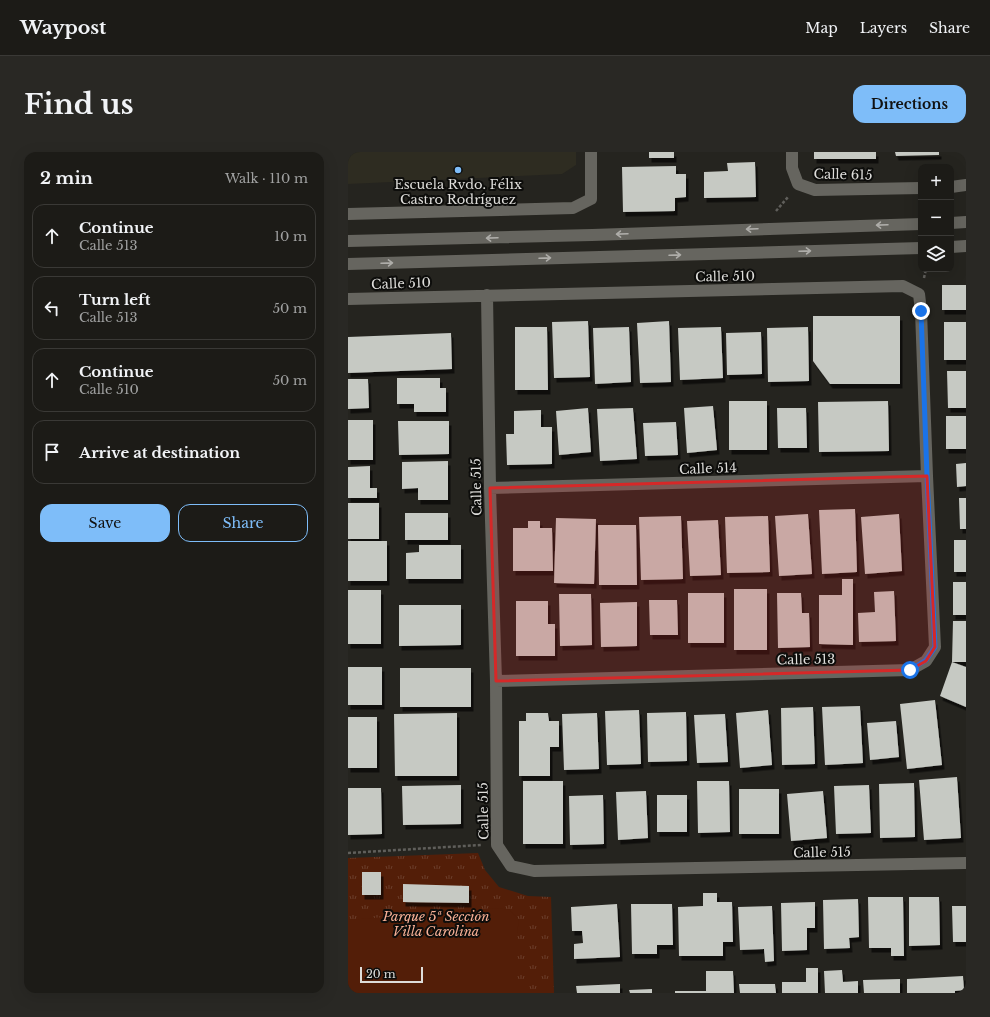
<!DOCTYPE html>
<html lang="en">
<head>
<meta charset="utf-8">
<style>
	:root { --surface:#1c1b17; --page:#292824; --text:#f1f3f6; --muted:#a0a1a1; --line:#3a3936; --accent:#7ebdf9 }
	body { margin:0; font-family:"Libre Baskerville",serif; background:var(--page); color:var(--text) }
	.controls { position:absolute; right:12px; top:12px; display:grid; overflow:hidden; border-radius:8px; box-shadow:0 4px 16px #0002 }
	.controls button { width:36px; height:36px; display:grid; place-items:center; padding:0; border:0; border-bottom:1px solid var(--line); background:var(--surface); color:var(--text); font:20px sans-serif }
	.scale { position:absolute; left:12px; bottom:10px; width:63px; box-sizing:border-box; padding-left:4px; border:2px solid #deddda; border-top:0; font-size:11px; line-height:14px; white-space:nowrap; color:#deddda; -webkit-text-stroke:3px #0d0d0b; paint-order:stroke }
	.stop { position:absolute; width:12px; height:12px; margin:-9px; border:3px solid #1a73e8; border-radius:50%; background:#fff }
	.stop.end { background:#1a73e8; border-color:#fff; box-shadow:0 1px 4px #0008 }
	.list { margin:0; padding:0; list-style:none }
	h2 { display:flex; justify-content:space-between; align-items:center; height:52px; margin:0; padding:0 16px; font-size:17px }
	h2 small { font-size:13px; font-weight:400; color:var(--muted) }
	.list li { display:grid; grid-template-columns:26px 1fr auto; gap:12px; align-items:center; box-sizing:border-box; height:64px; margin:0 8px 8px; padding:0 8px; border:1px solid var(--line); border-radius:12px }
	.list b { display:block; font-size:15px; white-space:nowrap }
	.list p { margin:0; font-size:13px; white-space:nowrap; color:var(--muted) }
	.list em { font-size:13px; font-style:normal; color:var(--muted) }
	.actions { display:flex; gap:8px; padding:12px 16px }
	.actions a { flex:1; padding:9px 0; border:1px solid var(--accent); border-radius:12px; text-align:center; font-size:14px; color:var(--accent) }
	.actions .main { background:var(--accent); color:#111 }
	.icon { flex:none; width:22px; height:22px; fill:none; stroke:currentColor; stroke-width:2; stroke-linecap:round; stroke-linejoin:round }
	.map { position:relative; flex:none; width:618px; height:841px; overflow:hidden; border-radius:12px }
	header { display:flex; align-items:center; gap:24px; box-sizing:border-box; height:56px; padding:0 20px; background:var(--surface); border-bottom:1px solid var(--line) }
	header strong { font-size:19px }
	nav { display:flex; gap:22px; margin-inline-start:auto; font-size:14px }
	.intro { display:flex; align-items:center; justify-content:space-between; box-sizing:border-box; height:96px; padding:0 24px }
	h1 { margin:0; font-size:28px }
	.button { padding:10px 18px; border-radius:12px; background:var(--accent); color:#111; font-size:14px; font-weight:700 }
	main { display:flex; gap:24px; padding:0 24px }
	aside { flex:1; background:var(--surface); border-radius:12px; box-shadow:0 4px 16px #0002 }
	.map>svg:first-child { display:block }
	.built { fill:#2e2c21 }
	.grass { fill:url(#grass-tufts) }
	.pitch { fill:#531e08 }
	.building { fill:#c6c9c3; filter:url(#shadow) }
	.lines { fill:none; stroke-linecap:round; stroke-linejoin:round }
	.path { stroke:#605f5b; stroke-width:2.5; stroke-dasharray:3 2; stroke-linecap:butt }
	.minor { stroke:#66655f; stroke-width:12 }
	.tertiary { stroke:#66655f; stroke-width:12 }
	.oneway { stroke:#aeada9 }
	.route { stroke:#1a73e8; stroke-width:5 }
	.marked { fill:#d62828; fill-opacity:0.2; stroke:#d62828; stroke-width:3; stroke-linejoin:round }
	.poi-dot { fill:#7ebdf9; stroke:#0d0d0b; stroke-width:1.5 }
	.labels { text-anchor:middle; stroke-width:4; stroke-linejoin:round; paint-order:stroke }
	.street-label { font-size:13px; fill:#deddda; stroke:#0d0d0b }
	.poi-label { font-size:13px; fill:#deddda; stroke:#0d0d0b }
	.park-label { font-size:13px; font-style:italic; fill:#f8b096; stroke:#0d0d0b }
</style>
</head>
<body>
<header>
<strong>Waypost</strong>
<nav><a>Map</a><a>Layers</a><a>Share</a></nav>
</header>
<div class="intro"><h1>Find us</h1><a class="button">Directions</a></div>
<main>
<aside>
<h2>2 min<small>Walk · 110 m</small></h2>
<ul class="list">
<li><svg class="icon" aria-label="ahead" viewBox="0 0 24 24"><path d="M12 20V5M6 11l6-6 6 6"/></svg><div><b>Continue</b><p>Calle 513</p></div><em>10 m</em></li>
<li><svg class="icon" aria-label="left" viewBox="0 0 24 24"><path d="M17 20v-9H6M10 6l-5 5 5 5"/></svg><div><b>Turn left</b><p>Calle 513</p></div><em>50 m</em></li>
<li><svg class="icon" aria-label="ahead" viewBox="0 0 24 24"><path d="M12 20V5M6 11l6-6 6 6"/></svg><div><b>Continue</b><p>Calle 510</p></div><em>50 m</em></li>
<li><svg class="icon" aria-label="arrive" viewBox="0 0 24 24"><path d="M6 21V4h12l-3 4 3 4H6"/></svg><div><b>Arrive at destination</b></div></li>
</ul>
<div class="actions"><a class="main">Save</a><a>Share</a></div>
</aside>
<div class="map">
<svg width="618" height="841" viewBox="0 0 618 841">
	<defs>
		<pattern id="grass-tufts" width="24" height="20" patternUnits="userSpaceOnUse"><rect width="24" height="20" fill="#531e08"/><path d="M3 7l-1-3M5 7V3M7 7l1-3M15 17l-1-3M17 17v-4M19 17l1-3" fill="none" stroke="#6b3e2b"/></pattern>
		<filter id="shadow"><feDropShadow dx="2.5" dy="4.5" stdDeviation="0" flood-color="#0009"/></filter>
	</defs>
	<rect width="100%" height="100%" fill="#25241f"/>
	<!-- built -->
	<path class="built" d="M0 0H228V13L214 22 0 32Z"/>
	<!-- grass -->
	<path class="grass" d="M130 701 137 718 151 735 180 744 203 745 206 841H0V706Z"/>
	<!-- pitch -->
	<path class="pitch" d="M148 756 162 758 171 768 169 781V841H0V768Z"/>
	<!-- building -->
	<path class="building" d="M301 0H326V6H301Z
		M466 0H528V7H466Z
		M547 0H591V3L548 4Z
		M407 10 408 45 356 46V20L380 19 379 11Z
		M328 14V22H338V45L327 46V59L275 60 274 15Z
		M594 133H618V158H594Z
		M465 164H552V232H482L465 209Z
		M240 169 242 225 206 226 204 170Z
		M321 169 323 230 292 231 289 171Z
		M596 170H618V208H596Z
		M167 175H199L200 238H167Z
		M281 175 283 230 247 232 245 176Z
		M373 175 375 226 332 228 330 176Z
		M460 175 461 229 420 230 419 176Z
		M413 180 414 222 379 223 378 181Z
		M103 181 104 217 0 221V185Z
		M599 219H618V256H600Z
		M49 226H92V236H98V260H66V252H49Z
		M0 227H20L21 256 0 257Z
		M381 249H419V298H381Z
		M540 249 541 299 471 300 470 250Z
		M365 254 369 298 339 301 336 256Z
		M240 256 243 300 211 303 208 259Z
		M285 256 289 307 252 309 249 257Z
		M429 256H458L459 296H430Z
		M193 258V275H204V312L159 313 158 282H166V259Z
		M598 264H618V297H598Z
		M0 268H25V308H0Z
		M50 269H101V302L51 303Z
		M328 270 330 303 297 304 295 271Z
		M100 309V348H70V336L54 337V310Z
		M618 311V334L609 335 608 312Z
		M22 314V336H29V346H0V315Z
		M611 346H618V377H612Z
		M0 351H31V387H0Z
		M507 357 509 420 474 422 471 358Z
		M57 361H100V388H57Z
		M460 362 464 422 431 424 427 364Z
		M551 362 554 419 517 422 513 365Z
		M333 364 335 427 293 428 291 365Z
		M420 364 422 420 379 421 377 365Z
		M208 366 248 367 246 432 206 431Z
		M370 368 373 423 342 424 339 369Z
		M180 369H192V376H204L205 419H165V376H180Z
		M250 373H288L289 433H251Z
		M606 388H618V420H606Z
		M0 389H39V429H0Z
		M71 393H113V427H58V401L71 400Z
		M494 427H505V493L471 492V443H494Z
		M605 430H618V463H605Z
		M386 437H419V498H386Z
		M0 438H33V492H0Z
		M546 439 548 489 511 490 510 461 527 460 526 440Z
		M340 441H376V491H340Z
		M429 441H453L454 461H461L462 495 430 496Z
		M211 442H243L244 493 212 494Z
		M301 448H329L330 483H302Z
		M168 449H200V472H207V504H168Z
		M289 450V494L253 495 252 451Z
		M51 453H113V493L51 494Z
		M605 469H618V510H604Z
		M604 510 618 515V555L592 544Z
		M0 515H34V553H0Z
		M52 516H123V555H52Z
		M587 548 594 613 559 617 552 552Z
		M512 554 515 611 477 613 474 555Z
		M465 555 467 612 434 613 433 556Z
		M291 558 293 612 259 613 257 559Z
		M420 558 424 613 392 616 388 561Z
		M338 560 339 609 300 610 299 561Z
		M109 561V624H47L46 562Z
		M178 561H200L201 569H211V595H202V624H171V569H178Z
		M249 561 251 617 216 618 214 562Z
		M377 562 380 610 349 611 346 563Z
		M0 565H29V616H0Z
		M548 569 551 605 522 608 519 571Z
		M609 625 613 686 576 688 571 628Z
		M175 629H215V692H175Z
		M349 629H381L382 680 350 681Z
		M566 631 567 685 532 686 531 632Z
		M113 633V672L55 673 54 634Z
		M521 633 523 681 488 682 486 634Z
		M0 636H33L34 682 0 683Z
		M391 637H431V682H391Z
		M298 639 300 686 270 688 268 640Z
		M475 639 479 686 443 689 439 642Z
		M255 643 256 692 222 693 221 644Z
		M309 643H339V680H309Z
		M14 720H33V743H14Z
		M55 732 121 734V751L55 750Z
		M355 741H369V750H384L385 790H375V804H331L330 755 355 754Z
		M520 745H555L556 804H543V796H521Z
		M561 745H591L592 793 561 794Z
		M510 747 511 785 501 786 502 796 476 797 475 748Z
		M467 750V776H459V798L434 799 433 751Z
		M269 752 272 805 226 807V792L235 791 234 779H224L223 755Z
		M283 752H324L325 793H309V802H284Z
		M424 754 426 809 417 810 416 797 392 798 390 755Z
		M604 754H618V790H605Z
		M458 816H470V841H434V830H458Z
		M494 818 495 830 510 829V841H477L476 819Z
		M358 819H385L386 841H327V839H358Z
		M615 824 616 838 607 839V841H559V827Z
		M552 827V841H516L515 828Z
		M272 832V841H229L228 834Z
		M391 832H427L428 841H392Z
		M304 837V841H282L281 838Z"/>
	<g class="lines">
		<!-- path -->
		<path class="path" d="M428 59 440 45
			M576 126 578 117
			M0 701 133 693"/>
		<!-- minor -->
		<path class="minor" d="M444 0V16L450 32 467 38 573 36
			M603 35 618 33
			M0 62 225 56 243 47V0
			M139 143 142 336 148 529 149 693 163 714 186 719 618 711
			M0 147 555 134 571 142 573 159 579 324 587 495 578 509 562 518 148 529
			M142 336 579 324"/>
		<!-- tertiary -->
		<path class="tertiary" d="M603 71 618 70
			M0 89 244 83 573 72
			M603 95 618 94
			M0 112 573 96"/>
	</g>
	<!-- one-way arrows -->
	<defs><path id="oneway-shaft" d="M-6 0H5M1.5-3L5.5 0L1.5 3" fill="none" stroke-width="1.6" stroke-linecap="round" stroke-linejoin="round"/></defs>
	<g class="oneway">
		<use href="#oneway-shaft" transform="translate(534 73) rotate(178)"/>
		<use href="#oneway-shaft" transform="translate(404 77) rotate(178)"/>
		<use href="#oneway-shaft" transform="translate(274 82) rotate(178)"/>
		<use href="#oneway-shaft" transform="translate(144 86) rotate(178)"/>
		<use href="#oneway-shaft" transform="translate(457 99) rotate(-2)"/>
		<use href="#oneway-shaft" transform="translate(327 103) rotate(-2)"/>
		<use href="#oneway-shaft" transform="translate(197 106) rotate(-2)"/>
		<use href="#oneway-shaft" transform="translate(39 111) rotate(-2)"/>
	</g>
	<g class="lines">
		<!-- route -->
		<path class="route" d="M562 518 578 508 587 495 579 324 573 159"/>
	</g>
	<!-- marked area -->
	<path class="marked" d="M579 324 587 495 578 509 562 518 148 529 142 336Z"/>
	<!-- markers -->
	<circle class="poi-dot" cx="110" cy="18" r="4"/>
	<g class="labels">
		<!-- street labels -->
		<g class="street-label">
			<text transform="translate(495 22) rotate(1)" y="5">Calle 615</text>
			<text transform="translate(377 124) rotate(-1)" y="5">Calle 510</text>
			<text transform="translate(53 131) rotate(-2)" y="5">Calle 510</text>
			<text transform="translate(360 316) rotate(-2)" y="5">Calle 514</text>
			<text transform="translate(128 335) rotate(-91)" y="5">Calle 515</text>
			<text transform="translate(458 507) rotate(-1)" y="5">Calle 513</text>
			<text transform="translate(135 659) rotate(-91)" y="5">Calle 515</text>
			<text transform="translate(474 700) rotate(-1)" y="5">Calle 515</text>
		</g>
		<!-- poi labels -->
		<g class="poi-label">
			<text x="110" y="37">Escuela Rvdo. Félix<tspan x="110" dy="15">Castro Rodríguez</tspan></text>
		</g>
		<!-- park labels -->
		<g class="park-label">
			<text x="88" y="769">Parque 5ª Sección<tspan x="88" dy="15">Villa Carolina</tspan></text>
		</g>
	</g>
</svg>
<div class="controls">
<button>+</button>
<button>−</button>
<button><svg class="icon" aria-label="layers" viewBox="0 0 24 24"><path d="M12 4l9 5-9 5-9-5zM3 14l9 5 9-5"/></svg></button>
</div>
<div class="scale">20 m</div>
<div class="stop" style="left:562px;top:518px"></div>
<div class="stop end" style="left:573px;top:159px"></div>
</div>
</main>
</body>
</html>
